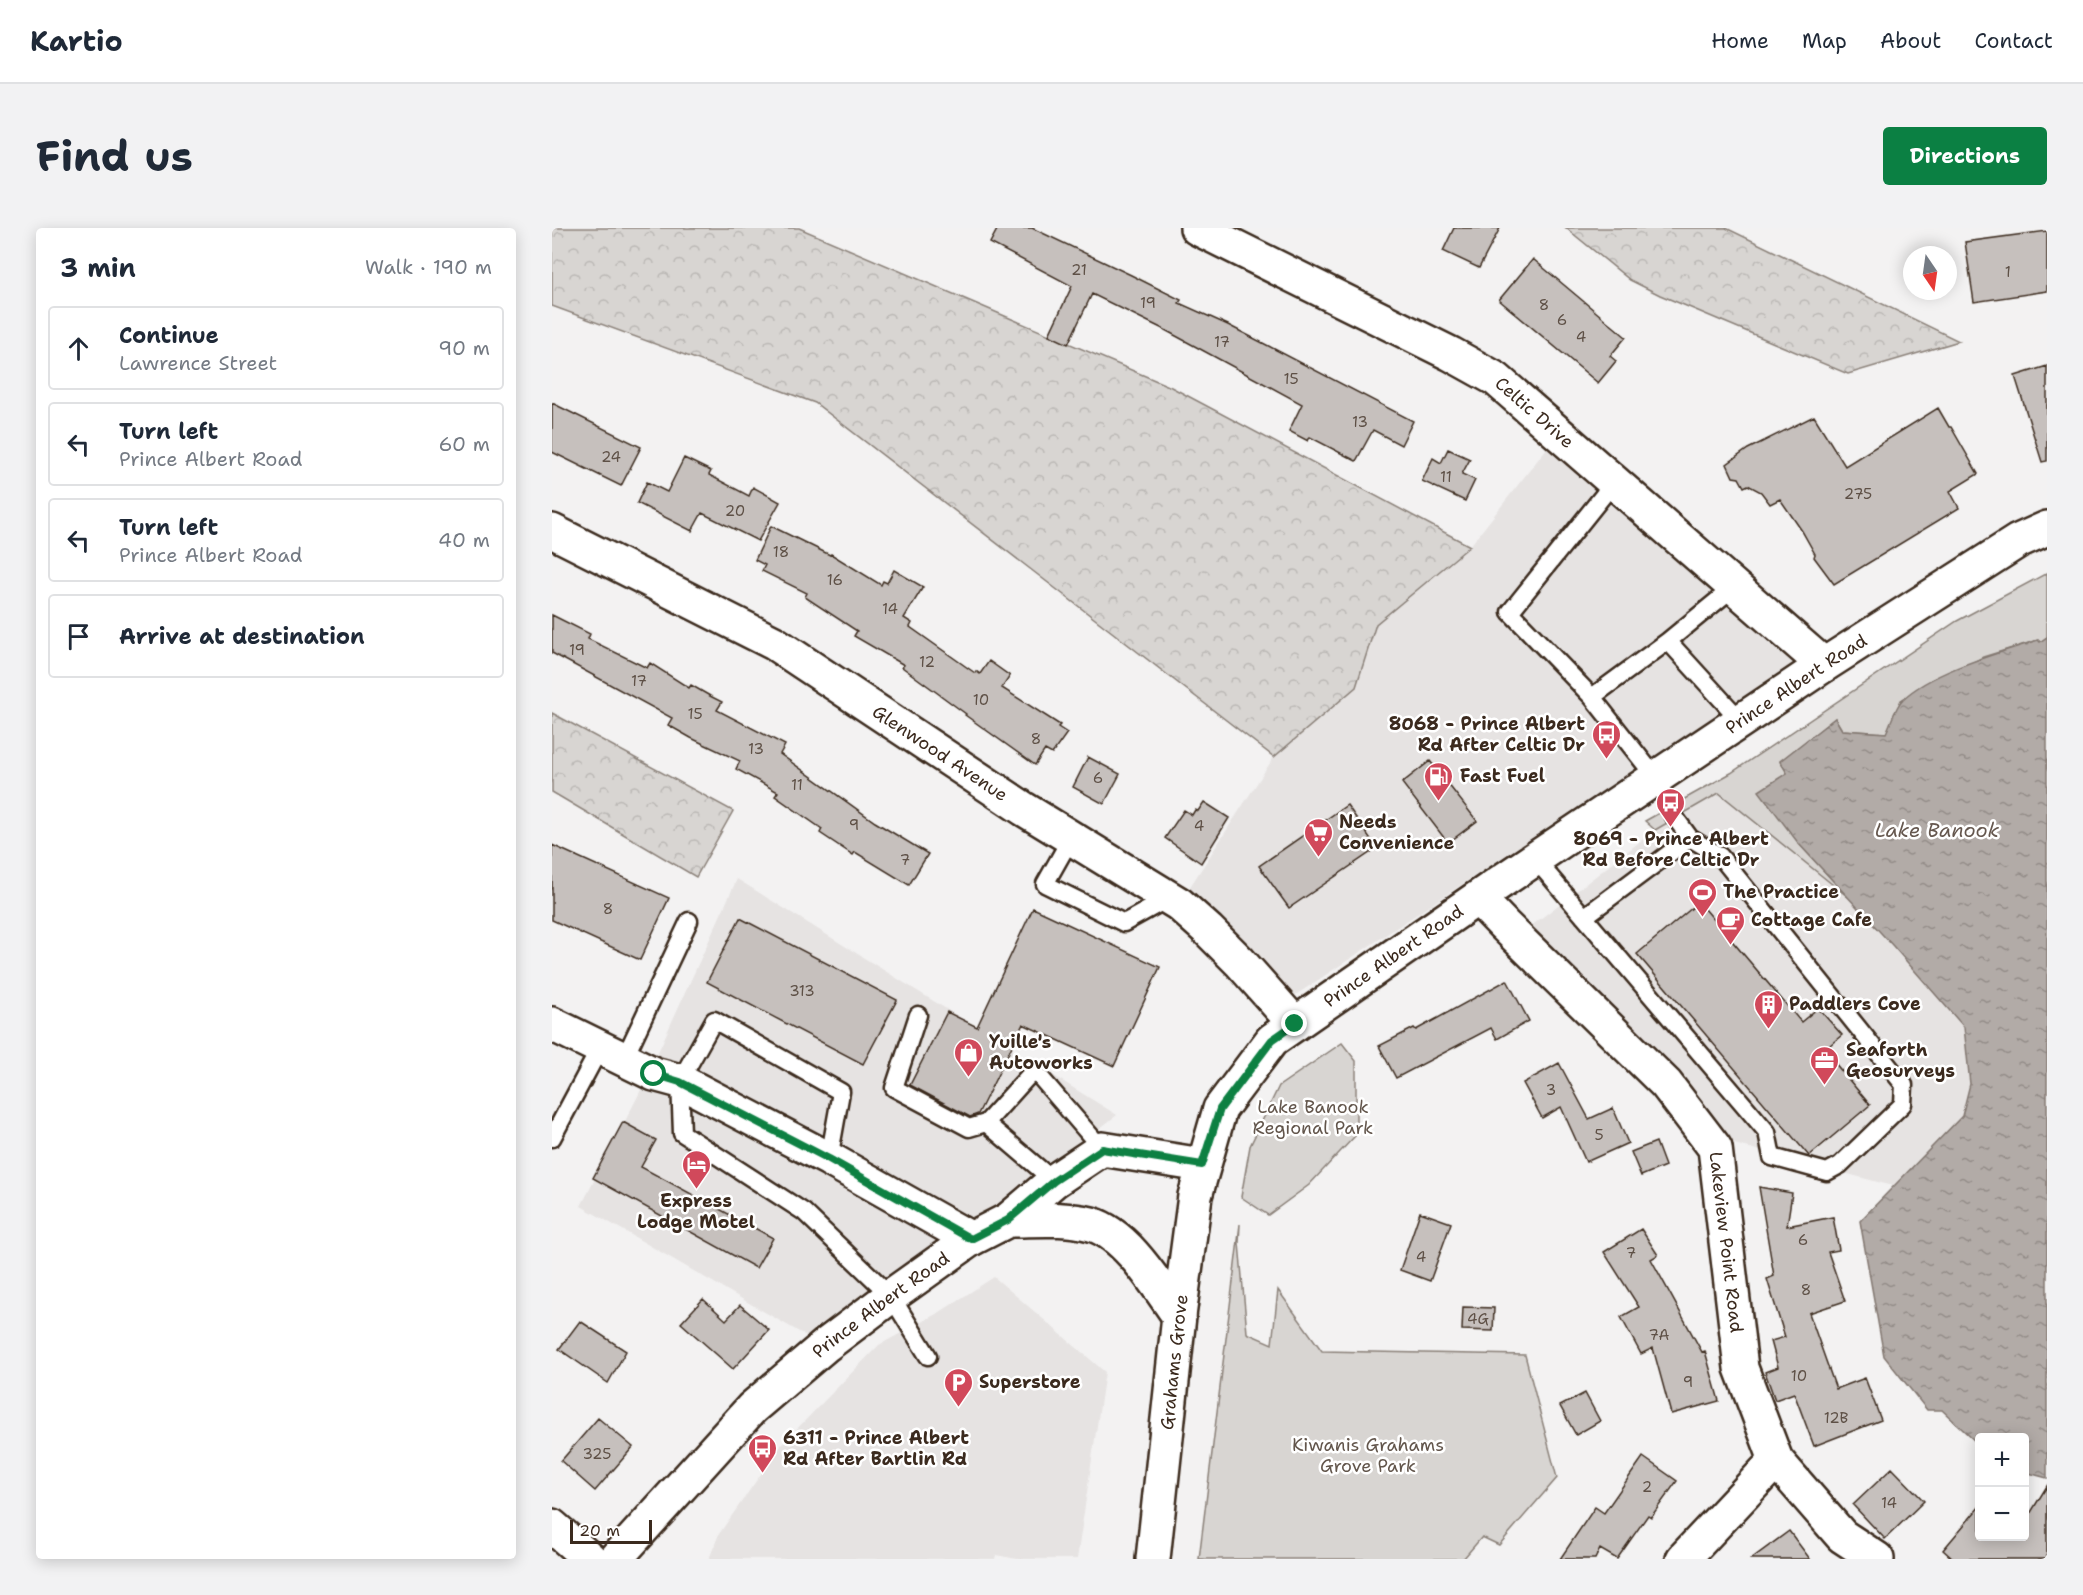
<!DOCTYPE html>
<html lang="en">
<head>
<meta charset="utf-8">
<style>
	:root { --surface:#fff; --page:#f2f2f3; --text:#1f2937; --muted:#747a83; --line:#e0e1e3; --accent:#0b8043 }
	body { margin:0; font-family:"Shantell Sans",sans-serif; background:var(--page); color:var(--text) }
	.controls { position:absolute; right:18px; bottom:18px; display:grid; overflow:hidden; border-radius:6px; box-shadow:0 3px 15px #0003 }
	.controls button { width:54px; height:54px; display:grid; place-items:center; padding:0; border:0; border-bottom:2px solid var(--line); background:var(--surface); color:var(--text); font:30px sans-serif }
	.compass { position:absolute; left:1351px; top:18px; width:54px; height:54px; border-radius:50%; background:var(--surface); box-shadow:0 3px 15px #0003; rotate:167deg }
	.scale { position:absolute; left:18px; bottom:15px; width:82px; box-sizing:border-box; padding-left:6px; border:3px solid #3b2a1e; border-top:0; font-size:16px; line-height:21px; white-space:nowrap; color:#3b2a1e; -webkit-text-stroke:4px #fff; paint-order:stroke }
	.stop { position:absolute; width:18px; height:18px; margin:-14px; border:4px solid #0b8043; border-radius:50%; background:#fff }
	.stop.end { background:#0b8043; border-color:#fff; box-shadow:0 2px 6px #0008 }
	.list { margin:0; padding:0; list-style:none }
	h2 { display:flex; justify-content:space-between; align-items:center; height:78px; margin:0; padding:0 24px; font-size:26px }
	h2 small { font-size:20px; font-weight:400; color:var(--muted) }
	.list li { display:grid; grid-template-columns:39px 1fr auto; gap:18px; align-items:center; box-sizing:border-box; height:84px; margin:0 12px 12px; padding:0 12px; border:2px solid var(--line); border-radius:6px }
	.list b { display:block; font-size:22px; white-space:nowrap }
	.list p { margin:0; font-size:20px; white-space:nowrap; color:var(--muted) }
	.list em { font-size:20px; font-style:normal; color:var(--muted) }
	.icon { flex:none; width:33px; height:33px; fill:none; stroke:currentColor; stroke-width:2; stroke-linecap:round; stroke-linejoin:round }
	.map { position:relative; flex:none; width:1495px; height:1331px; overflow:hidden; border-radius:6px }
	header { display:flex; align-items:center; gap:36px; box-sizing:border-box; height:84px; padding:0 30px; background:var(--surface); border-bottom:2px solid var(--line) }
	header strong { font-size:28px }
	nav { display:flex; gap:33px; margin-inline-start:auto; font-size:21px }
	.intro { display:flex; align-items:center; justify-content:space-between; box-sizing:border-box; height:144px; padding:0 36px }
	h1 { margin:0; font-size:42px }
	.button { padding:15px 27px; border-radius:6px; background:var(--accent); color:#fff; font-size:21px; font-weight:700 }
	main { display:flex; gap:36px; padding:0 36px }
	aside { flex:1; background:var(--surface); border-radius:6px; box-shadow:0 3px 15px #0003 }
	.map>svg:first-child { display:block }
	.built { fill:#e6e3e2 }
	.forest { fill:url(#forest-crowns); stroke:#8a8078; stroke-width:1.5 }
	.park { fill:#d8d5d2; stroke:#8a8078; stroke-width:1.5 }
	.water { fill:url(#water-ripples); stroke:#827770; stroke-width:1.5 }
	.building { fill:#c6c0bd; stroke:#3b2a1e; stroke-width:1.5 }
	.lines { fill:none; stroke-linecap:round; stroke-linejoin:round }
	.lane-casing { stroke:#3b2a1e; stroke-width:21 }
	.street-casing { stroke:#3b2a1e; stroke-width:38 }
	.secondary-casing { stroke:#3b2a1e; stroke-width:38 }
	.lane { stroke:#fff; stroke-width:16 }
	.street { stroke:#fff; stroke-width:33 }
	.secondary { stroke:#fff; stroke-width:33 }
	.route { stroke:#0b8043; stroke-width:8 }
	.labels { text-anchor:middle; stroke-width:5; stroke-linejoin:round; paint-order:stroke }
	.number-label { font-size:15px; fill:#5e5046 }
	.street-label { font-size:18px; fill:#3b2a1e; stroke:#fff }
	.poi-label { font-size:18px; font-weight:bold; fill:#3b2a1e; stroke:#fff; text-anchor:start }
	.park-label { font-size:18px; fill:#62554b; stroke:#fff }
	.water-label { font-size:20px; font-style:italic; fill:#65574e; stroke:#fff }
</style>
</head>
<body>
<header>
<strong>Kartio</strong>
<nav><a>Home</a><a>Map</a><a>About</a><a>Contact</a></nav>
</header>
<div class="intro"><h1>Find us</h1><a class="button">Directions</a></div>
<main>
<aside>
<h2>3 min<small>Walk · 190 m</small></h2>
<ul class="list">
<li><svg class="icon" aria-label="ahead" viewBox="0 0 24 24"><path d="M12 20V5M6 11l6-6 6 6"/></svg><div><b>Continue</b><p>Lawrence Street</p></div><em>90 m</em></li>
<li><svg class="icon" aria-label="left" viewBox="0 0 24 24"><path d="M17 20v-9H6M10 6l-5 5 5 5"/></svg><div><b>Turn left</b><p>Prince Albert Road</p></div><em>60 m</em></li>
<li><svg class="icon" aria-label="left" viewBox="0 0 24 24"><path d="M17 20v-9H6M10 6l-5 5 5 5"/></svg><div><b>Turn left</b><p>Prince Albert Road</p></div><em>40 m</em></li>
<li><svg class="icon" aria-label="arrive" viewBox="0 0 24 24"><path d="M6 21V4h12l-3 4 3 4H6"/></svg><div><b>Arrive at destination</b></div></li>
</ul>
</aside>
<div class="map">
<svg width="1495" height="1331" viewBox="0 0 1495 1331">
	<defs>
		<pattern id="forest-crowns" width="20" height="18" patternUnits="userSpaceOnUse" patternTransform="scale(1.5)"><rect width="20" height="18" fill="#d8d5d2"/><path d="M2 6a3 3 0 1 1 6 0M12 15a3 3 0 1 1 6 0" fill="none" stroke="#bab7b4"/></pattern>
		<pattern id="water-ripples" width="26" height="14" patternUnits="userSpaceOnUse" patternTransform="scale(1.5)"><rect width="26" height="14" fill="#b2aba7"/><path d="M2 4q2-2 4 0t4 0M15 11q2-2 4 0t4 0" fill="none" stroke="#928b87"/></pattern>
	</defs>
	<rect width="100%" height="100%" fill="#f3f2f2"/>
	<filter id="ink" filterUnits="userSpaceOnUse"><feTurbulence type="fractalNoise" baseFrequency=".0167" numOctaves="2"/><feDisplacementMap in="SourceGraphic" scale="12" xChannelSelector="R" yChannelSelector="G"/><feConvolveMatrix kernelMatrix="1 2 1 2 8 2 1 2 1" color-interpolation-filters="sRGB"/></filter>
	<g filter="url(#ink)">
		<!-- built -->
		<path class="built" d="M1013 197 1267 436 1131 509 718 784 621 685 722 529 804 459 824 396 918 318Z
			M1167 565 1296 669 1341 718 1412 799 1418 856 1410 888 1341 958 1171 913 965 709 1103 602Z
			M185 651 565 887 326 1071 275 1120 29 978 86 868Z
			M442 1049 553 1144 525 1331H465L444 1327 443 1331H157L167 1306 230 1216 327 1117 388 1084Z"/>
		<!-- forest -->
		<path class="forest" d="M0 0H247L619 159 918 318 824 396 804 459 722 529 263 175 0 78Z
			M1014 0H1174L1407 113 1296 146 1108 67 1078 52Z
			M0 485 181 583 144 649 0 564Z"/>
		<!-- park -->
		<path class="park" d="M1495 345V409L1488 414 1486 412 1431 429 1349 472 1335 505 1290 502 1283 490 1228 534 1236 545 1247 616 1296 669 1167 565 1103 602 1093 593 1179 545 1405 393Z
			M790 815 804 833V907L757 957 716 987 689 969 698 918 727 858Z
			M688 996 687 1015 695 1105 720 1116 726 1062 770 1123 973 1127 1005 1250 947 1317 930 1309 911 1331H647Z"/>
		<!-- water -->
		<path class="water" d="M1495 409V1250L1473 1244 1472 1210H1428L1427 1217 1390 1182H1375L1332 1128 1308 993 1410 888 1418 856 1412 799 1341 718 1247 616 1207 563 1235 545 1228 533 1283 490 1290 502 1334 505C1339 495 1343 479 1351 471 1382 442 1447 425 1486 412L1488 414Z"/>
		<!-- building -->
		<path class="building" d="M446 0H480L579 47 629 72 627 75 676 97 861 193 849 217 821 202 804 233 758 209 756 213 737 203 750 176 613 102 540 66 516 116 497 107 520 58 438 15Z
			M902 0H948L927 40 891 23Z
			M1495 3V63L1422 74 1413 14Z
			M981 31 1074 109 1058 128 1064 133 1046 155 947 72Z
			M1495 138V233L1490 234 1463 148Z
			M0 175 89 219 69 258 0 224Z
			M1386 180 1397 199H1399L1426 246 1398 263 1407 280 1282 356 1262 329 1263 326 1250 303 1228 271 1218 276 1209 264 1196 257 1192 259 1187 250 1181 249 1175 236 1196 221 1262 188 1293 238Z
			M896 221 918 231 910 246 923 252 913 273 870 253 881 230 889 235Z
			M132 230 159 243 157 247 197 268 201 259 228 274 206 313 150 285 140 303 85 275 95 254 115 264Z
			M219 298 278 327 279 326 329 357 331 353 335 355 342 342 371 359 352 390 360 395 358 399 423 445 424 443 428 446 437 433 458 448 450 460 508 497 506 499 515 505 500 526 493 522 483 537 413 487 414 486 350 439 352 437 302 408 305 403 253 369 255 365 210 343 213 337 203 332Z
			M0 387 38 406 36 411 95 440 98 435 137 460 139 457 158 468 170 474 165 482 233 517 228 526 323 594 376 626 357 657 303 624 301 627 268 605 270 601 223 568 226 564 184 541 188 533 139 510 116 497 120 490 0 425Z
			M536 529 568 546 552 576 521 559Z
			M878 533 925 593 896 615 850 555Z
			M652 574 677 590 649 635 613 610 632 582 640 587 643 582 646 583Z
			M795 577 825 620 737 680 707 638Z
			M0 617 117 670 88 732 0 692Z
			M1147 674 1249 794 1266 780 1290 807 1272 822 1318 877 1257 928 1085 726Z
			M481 680 608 739 562 838 471 796 426 886 418 889 358 857 395 784 425 799Z
			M188 690 345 772 311 836 155 754Z
			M955 752 977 793 945 811 939 800 844 850 827 818 862 800 864 802Z
			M1007 835 1037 891 1061 880 1076 915 1034 934 1009 879 990 890 971 855Z
			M71 894 104 912 89 939 221 1010 204 1040 41 950Z
			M1104 914 1113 938 1089 948 1079 924Z
			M1207 959 1240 965 1235 998 1281 989 1287 1022 1276 1024 1293 1073 1257 1085 1284 1161 1313 1150 1329 1192 1262 1218 1242 1165 1223 1172 1213 1144 1226 1139 1219 1113 1233 1109 1215 1051 1222 1048Z
			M868 984 899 995 878 1053 848 1042Z
			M1089 1001 1106 1027 1099 1031 1150 1124 1153 1123 1167 1173 1119 1186 1101 1120 1089 1126 1069 1089 1087 1079 1052 1024Z
			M151 1071 174 1092 188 1077 217 1102 181 1141 129 1095Z
			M911 1079 942 1080 941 1103 910 1102Z
			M28 1093 74 1123 56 1155 7 1121Z
			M1033 1165 1048 1193 1024 1207 1008 1178Z
			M46 1190 81 1219 43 1263 9 1233Z
			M1091 1229 1125 1253 1099 1289 1096 1287 1065 1331 1048 1321 1043 1331H1008L1043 1279 1052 1285Z
			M1340 1240 1372 1273 1333 1311 1301 1277Z
			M1495 1258V1331H1401L1391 1322 1428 1278V1308H1473V1294Z
			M1237 1303 1258 1331H1199Z"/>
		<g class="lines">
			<defs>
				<path id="lane" d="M1116 413 1189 493
					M1040 469 1116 413 1182 359
					M519 610 493 656 572 695 617 670
					M983 631 1215 904 1220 929 1275 944 1288 937 1351 876 1352 857 1168 628 1138 610 1122 588 1104 550 1040 469 958 384 1062 254
					M1032 689 1138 610
					M366 787 342 860 417 900 434 895 502 953
					M72 831 137 693
					M434 895 482 842 550 921
					M0 910 48 820
					M277 931 289 864 162 792 128 853 130 905 252 984 339 1068 376 1128"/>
				<g id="street">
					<path id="s1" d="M645 0 899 126 944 151 1272 437"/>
					<path id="s2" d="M0 303 222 415 472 581 627 676 656 702 688 734 743 796"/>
					<path id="s3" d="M926 670 952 697 1114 856 1163 920 1189 1140 1224 1232 1290 1308 1325 1331"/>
					<path d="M0 796 102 846 128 853 277 931 419 1011"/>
					<path d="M0 1298 38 1331"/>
					<path id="s4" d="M63 1331 200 1180 274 1117 339 1068 419 1011 456 992 502 953 550 921 650 937"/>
					<path d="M1131 1331 1224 1232"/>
				</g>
				<g id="secondary">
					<path d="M456 992C484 992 512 989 539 996 575 1006 606 1059 627 1088"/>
					<path id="s5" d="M601 1331 627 1088 643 968 668 881 720 812 947 655 1272 437 1466 313 1495 300"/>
				</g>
			</defs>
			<!-- lane casing -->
			<use href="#lane" class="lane-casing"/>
			<!-- street casing -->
			<use href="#street" class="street-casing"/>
			<!-- secondary casing -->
			<use href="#secondary" class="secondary-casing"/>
			<!-- lane -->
			<use href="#lane" class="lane"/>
			<!-- street -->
			<use href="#street" class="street"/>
			<!-- secondary -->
			<use href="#secondary" class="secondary"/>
		</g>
	</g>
	<g class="lines" filter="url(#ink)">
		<!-- route -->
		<path class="route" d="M102 846 128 854 277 931 419 1011 456 992 502 953 550 921 650 937 668 881 720 812 743 796"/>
	</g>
	<!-- icons -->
	<defs>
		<symbol id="bus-pin" viewBox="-11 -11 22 30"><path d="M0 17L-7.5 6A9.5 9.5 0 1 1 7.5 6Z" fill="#d1495b" stroke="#fff"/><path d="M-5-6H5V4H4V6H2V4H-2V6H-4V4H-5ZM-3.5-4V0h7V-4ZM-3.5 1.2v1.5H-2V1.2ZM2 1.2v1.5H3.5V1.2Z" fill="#fff"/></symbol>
		<symbol id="fuel-pin" viewBox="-11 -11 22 30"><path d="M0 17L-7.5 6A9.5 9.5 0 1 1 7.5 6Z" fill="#d1495b" stroke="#fff"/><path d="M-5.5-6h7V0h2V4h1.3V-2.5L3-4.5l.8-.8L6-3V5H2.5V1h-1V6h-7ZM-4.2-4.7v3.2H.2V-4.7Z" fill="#fff"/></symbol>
		<symbol id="supermarket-pin" viewBox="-11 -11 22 30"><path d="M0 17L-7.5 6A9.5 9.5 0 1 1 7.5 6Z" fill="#d1495b" stroke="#fff"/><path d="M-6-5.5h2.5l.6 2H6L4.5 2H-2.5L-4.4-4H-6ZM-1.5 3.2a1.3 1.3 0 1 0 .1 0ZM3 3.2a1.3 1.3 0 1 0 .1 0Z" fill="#fff"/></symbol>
		<symbol id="stadium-pin" viewBox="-11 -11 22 30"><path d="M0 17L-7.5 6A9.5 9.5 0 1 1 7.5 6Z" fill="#d1495b" stroke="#fff"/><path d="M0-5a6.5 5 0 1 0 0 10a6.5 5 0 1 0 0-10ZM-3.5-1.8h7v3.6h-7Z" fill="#fff"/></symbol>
		<symbol id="cafe-pin" viewBox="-11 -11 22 30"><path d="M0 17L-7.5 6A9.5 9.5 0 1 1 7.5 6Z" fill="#d1495b" stroke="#fff"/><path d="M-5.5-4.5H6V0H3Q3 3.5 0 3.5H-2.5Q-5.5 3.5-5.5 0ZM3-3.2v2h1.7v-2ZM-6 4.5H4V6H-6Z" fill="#fff"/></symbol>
		<symbol id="building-pin" viewBox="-11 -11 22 30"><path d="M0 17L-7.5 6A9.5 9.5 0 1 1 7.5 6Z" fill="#d1495b" stroke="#fff"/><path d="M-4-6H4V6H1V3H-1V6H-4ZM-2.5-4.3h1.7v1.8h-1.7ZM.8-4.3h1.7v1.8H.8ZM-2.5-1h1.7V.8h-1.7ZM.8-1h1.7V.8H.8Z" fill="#fff"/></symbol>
		<symbol id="shop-pin" viewBox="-11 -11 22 30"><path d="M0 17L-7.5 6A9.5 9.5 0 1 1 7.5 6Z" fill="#d1495b" stroke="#fff"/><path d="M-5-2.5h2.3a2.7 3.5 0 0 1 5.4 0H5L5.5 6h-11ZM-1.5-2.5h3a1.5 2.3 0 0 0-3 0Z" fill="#fff"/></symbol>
		<symbol id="office-pin" viewBox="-11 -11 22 30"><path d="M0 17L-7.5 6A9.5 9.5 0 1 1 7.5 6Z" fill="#d1495b" stroke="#fff"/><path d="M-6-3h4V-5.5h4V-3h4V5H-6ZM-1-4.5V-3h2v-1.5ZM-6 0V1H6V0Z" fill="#fff"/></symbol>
		<symbol id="hotel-pin" viewBox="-11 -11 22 30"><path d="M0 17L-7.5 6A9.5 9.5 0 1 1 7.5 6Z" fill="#d1495b" stroke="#fff"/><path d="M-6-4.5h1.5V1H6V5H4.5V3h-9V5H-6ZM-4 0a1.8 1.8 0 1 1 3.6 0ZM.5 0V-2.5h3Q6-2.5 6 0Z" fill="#fff"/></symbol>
		<symbol id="parking-pin" viewBox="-11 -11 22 30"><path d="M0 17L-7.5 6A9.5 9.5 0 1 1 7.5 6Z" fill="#d1495b" stroke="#fff"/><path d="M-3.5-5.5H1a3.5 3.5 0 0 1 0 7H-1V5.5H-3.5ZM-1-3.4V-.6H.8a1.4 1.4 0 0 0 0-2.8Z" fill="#fff"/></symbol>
	</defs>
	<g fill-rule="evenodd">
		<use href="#bus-pin" x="1038" y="490" width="33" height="45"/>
		<use href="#fuel-pin" x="870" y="532" width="33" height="45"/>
		<use href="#bus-pin" x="1102" y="558" width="33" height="45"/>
		<use href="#supermarket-pin" x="750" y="588" width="33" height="45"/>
		<use href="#stadium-pin" x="1134" y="648" width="33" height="45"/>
		<use href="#cafe-pin" x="1162" y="676" width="33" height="45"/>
		<use href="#building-pin" x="1200" y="760" width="33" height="45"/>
		<use href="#shop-pin" x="400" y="808" width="33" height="45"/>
		<use href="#office-pin" x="1256" y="816" width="33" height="45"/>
		<use href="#hotel-pin" x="128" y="920" width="33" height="45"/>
		<use href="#parking-pin" x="390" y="1138" width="33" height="45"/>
		<use href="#bus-pin" x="194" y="1204" width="33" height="45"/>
	</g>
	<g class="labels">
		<!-- number labels -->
		<g class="number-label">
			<text x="527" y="47">21</text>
			<text x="1456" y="49">1</text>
			<text x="596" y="80">19</text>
			<text x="992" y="82">8</text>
			<text x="1010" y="97">6</text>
			<text x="1029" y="114">4</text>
			<text x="670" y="119">17</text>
			<text x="739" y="156">15</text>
			<text x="808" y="199">13</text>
			<text x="59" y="234">24</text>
			<text x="894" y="254">11</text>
			<text x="1306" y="271">275</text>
			<text x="183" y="288">20</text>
			<text x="229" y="329">18</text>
			<text x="283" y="357">16</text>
			<text x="338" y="386">14</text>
			<text x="25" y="427">19</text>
			<text x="375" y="439">12</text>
			<text x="87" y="458">17</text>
			<text x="429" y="477">10</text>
			<text x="143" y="491">15</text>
			<text x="484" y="516">8</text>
			<text x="204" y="526">13</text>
			<text x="546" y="555">6</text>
			<text x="245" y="562">11</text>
			<text x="302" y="602">9</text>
			<text x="647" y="603">4</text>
			<text x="353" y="637">7</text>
			<text x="56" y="686">8</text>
			<text x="250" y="768">313</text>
			<text x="999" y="867">3</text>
			<text x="1047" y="912">5</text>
			<text x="1251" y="1017">6</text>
			<text x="1079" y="1030">7</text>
			<text x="869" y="1034">4</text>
			<text x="1254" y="1067">8</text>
			<text x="926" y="1096">4G</text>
			<text x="1107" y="1112">7A</text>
			<text x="1247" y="1153">10</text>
			<text x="1136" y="1159">9</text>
			<text x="1284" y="1195">12B</text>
			<text x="45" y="1231">325</text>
			<text x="1095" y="1264">2</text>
			<text x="1337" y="1280">14</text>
		</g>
		<!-- street labels -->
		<g class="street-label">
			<text dy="6" stroke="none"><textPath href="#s1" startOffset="386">Celtic Drive</textPath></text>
			<text dy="6" stroke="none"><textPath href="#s5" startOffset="1176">Prince Albert Road</textPath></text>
			<text dy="6" stroke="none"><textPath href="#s2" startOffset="448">Glenwood Avenue</textPath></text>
			<text dy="6" stroke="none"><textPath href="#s5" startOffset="690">Prince Albert Road</textPath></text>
			<text dy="6" stroke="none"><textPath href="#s3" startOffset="440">Lakeview Point Road</textPath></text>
			<text dy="6" stroke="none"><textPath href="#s4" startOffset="369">Prince Albert Road</textPath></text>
			<text dy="6" stroke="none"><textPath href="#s5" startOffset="198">Grahams Grove</textPath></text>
		</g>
		<!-- poi labels -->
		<g class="poi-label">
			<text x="1033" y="502" text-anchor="end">8068 - Prince Albert<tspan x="1033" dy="21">Rd After Celtic Dr</tspan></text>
			<text x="908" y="554">Fast Fuel</text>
			<text x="787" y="600">Needs<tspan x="787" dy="21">Convenience</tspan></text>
			<text x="1119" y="617" text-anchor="middle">8069 - Prince Albert<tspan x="1119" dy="21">Rd Before Celtic Dr</tspan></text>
			<text x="1171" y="670">The Practice</text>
			<text x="1199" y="698">Cottage Cafe</text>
			<text x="1237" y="782">Paddlers Cove</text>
			<text x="437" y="820">Yuille's<tspan x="437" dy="21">Autoworks</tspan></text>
			<text x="1294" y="828">Seaforth<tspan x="1294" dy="21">Geosurveys</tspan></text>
			<text x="144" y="979" text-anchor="middle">Express<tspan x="144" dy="21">Lodge Motel</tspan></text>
			<text x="427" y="1160">Superstore</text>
			<text x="231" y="1216">6311 - Prince Albert<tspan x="231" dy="21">Rd After Bartlin Rd</tspan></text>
		</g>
		<!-- park labels -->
		<g class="park-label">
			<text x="761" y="885">Lake Banook<tspan x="761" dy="21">Regional Park</tspan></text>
			<text x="816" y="1223">Kiwanis Grahams<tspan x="816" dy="21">Grove Park</tspan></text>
		</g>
		<!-- water labels -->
		<g class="water-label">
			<text x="1385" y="609">Lake Banook</text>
		</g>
	</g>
</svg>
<div class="controls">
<button>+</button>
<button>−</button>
</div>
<svg class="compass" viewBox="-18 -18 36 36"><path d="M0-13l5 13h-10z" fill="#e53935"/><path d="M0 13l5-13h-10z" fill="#747a83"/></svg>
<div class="scale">20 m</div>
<div class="stop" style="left:102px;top:846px"></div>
<div class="stop end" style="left:743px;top:796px"></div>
</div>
</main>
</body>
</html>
